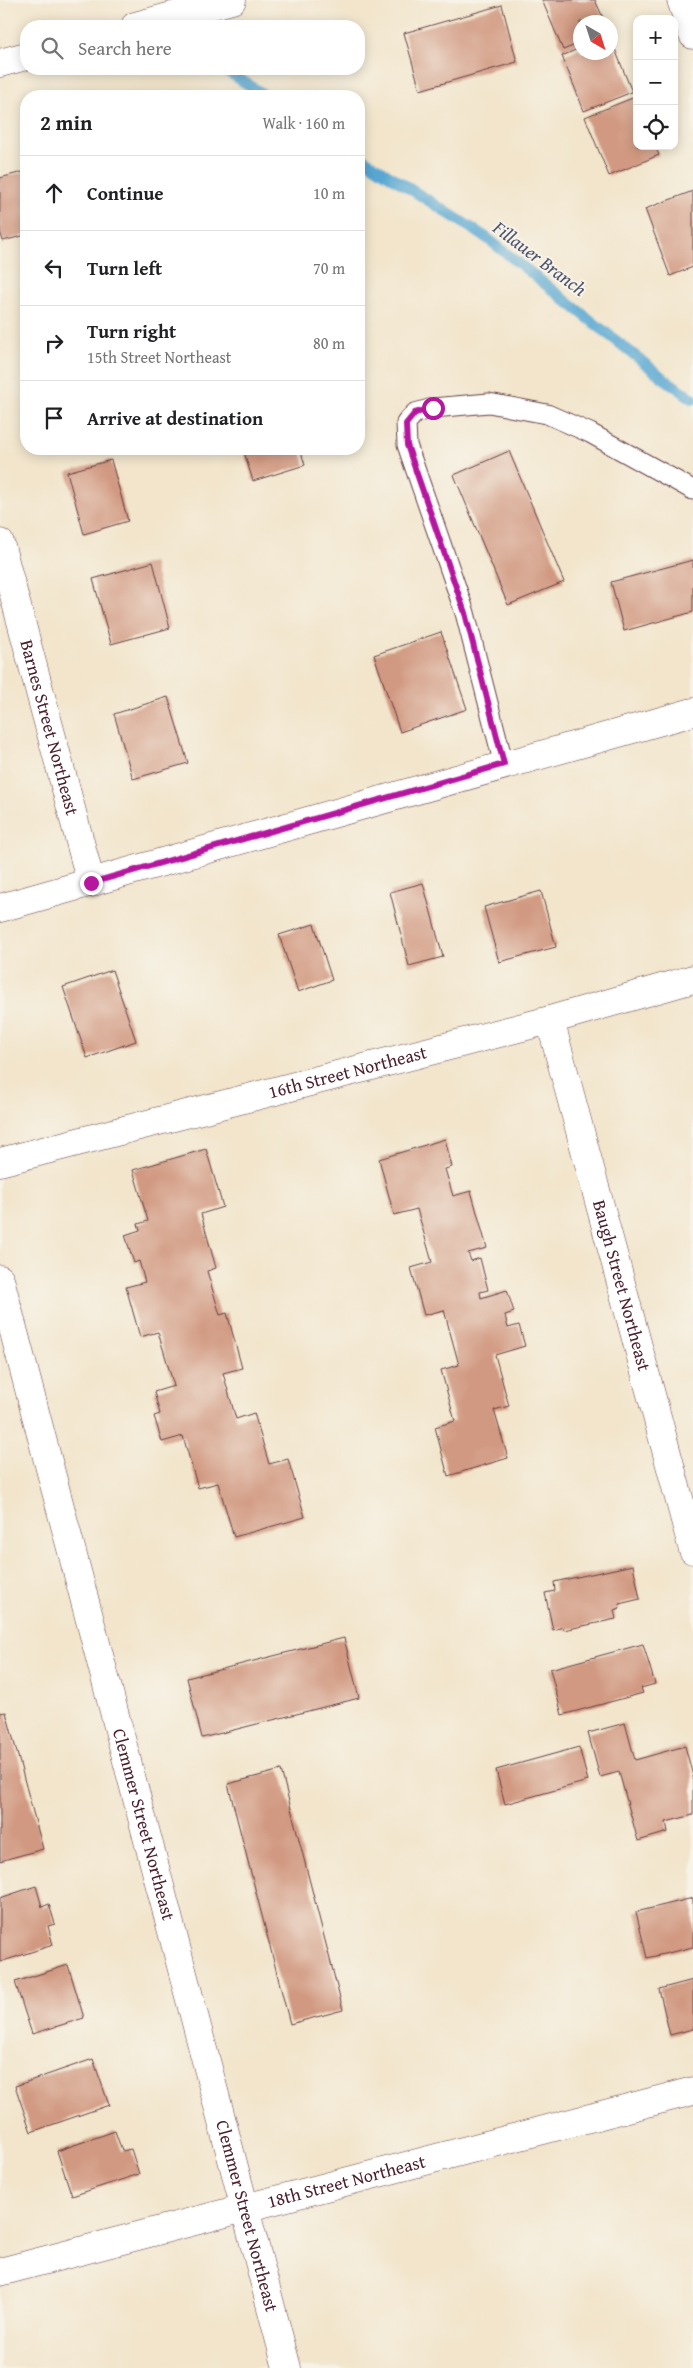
<!DOCTYPE html>
<html lang="en">
<head>
<meta charset="utf-8">
<style>
	:root { --surface:#fff; --page:#f6f6f6; --text:#202124; --muted:#757577; --line:#e0e0e0 }
	body { margin:0; font-family:"Gentium Book Plus",serif; background:var(--page); color:var(--text) }
	.controls { position:absolute; right:15px; top:15px; display:grid; overflow:hidden; border-radius:10px; box-shadow:0 2px 12px #0003 }
	.controls button { width:45px; height:45px; display:grid; place-items:center; padding:0; border:0; border-bottom:1px solid var(--line); background:var(--surface); color:var(--text); font:25px sans-serif }
	.compass { position:absolute; left:573px; top:15px; width:45px; height:45px; border-radius:50%; background:var(--surface); box-shadow:0 2px 12px #0003; rotate:141deg }
	.stop { position:absolute; width:15px; height:15px; margin:-11px; border:4px solid #b5179e; border-radius:50%; background:#fff }
	.stop.end { background:#b5179e; border-color:#fff; box-shadow:0 1px 5px #0008 }
	.list { margin:0; padding:0; list-style:none }
	h2 { display:flex; justify-content:space-between; align-items:center; height:65px; margin:0; padding:0 20px; font-size:21px }
	h2 small { font-size:16px; font-weight:400; color:var(--muted) }
	.list li { display:grid; grid-template-columns:32px 1fr auto; gap:15px; align-items:center; box-sizing:border-box; height:75px; padding:0 20px; border-top:1px solid var(--line) }
	.list b { display:block; font-size:19px; white-space:nowrap }
	.list p { margin:0; font-size:16px; white-space:nowrap; color:var(--muted) }
	.list em { font-size:16px; font-style:normal; color:var(--muted) }
	.icon { flex:none; width:28px; height:28px; fill:none; stroke:currentColor; stroke-width:2; stroke-linecap:round; stroke-linejoin:round }
	.map { position:relative; flex:none; width:693px; height:2368px; overflow:hidden }
	.search { position:absolute; background:var(--surface); box-shadow:0 2px 12px #0003; left:20px; top:20px; width:345px; height:55px; display:flex; align-items:center; gap:12px; box-sizing:border-box; padding:0 18px; border-radius:20px; color:var(--muted); font-size:19px }
	.panel { position:absolute; background:var(--surface); box-shadow:0 2px 12px #0003; left:20px; top:90px; width:345px; height:365px; border-radius:20px }
	.map>svg:first-child { display:block }
	.lines { fill:none; stroke-linecap:round; stroke-linejoin:round }
	.stream { stroke:#58a7d2; stroke-width:11 }
	.building { fill:#d19981 }
	.service-casing { stroke:#633d43; stroke-width:21 }
	.minor-casing { stroke:#633d43; stroke-width:29 }
	.service { stroke:#fff; stroke-width:19 }
	.minor { stroke:#fff; stroke-width:28 }
	.route { stroke:#b5179e; stroke-width:6 }
	.labels { text-anchor:middle; stroke-width:4; stroke-linejoin:round; paint-order:stroke }
	.street-label { font-size:18px; fill:#4a1f2b; stroke:#f7f3e8 }
	.water-label { font-size:19px; font-style:italic; fill:#50556e; stroke:#f7f3e8 }
</style>
</head>
<body>
<div class="map">
<svg width="693" height="2368" viewBox="0 0 693 2368">
	<rect width="100%" height="100%" fill="#f7f3e8"/>
	<filter id="ink" filterUnits="userSpaceOnUse"><feTurbulence type="fractalNoise" baseFrequency=".02" numOctaves="2"/><feDisplacementMap in="SourceGraphic" scale="10" xChannelSelector="R" yChannelSelector="G"/><feConvolveMatrix kernelMatrix="1 2 1 2 8 2 1 2 1" color-interpolation-filters="sRGB"/></filter>
	<filter id="wash" filterUnits="userSpaceOnUse"><feTurbulence type="fractalNoise" baseFrequency=".0096" numOctaves="4" result="noise"/><feDisplacementMap in="SourceGraphic" scale="20" xChannelSelector="R" yChannelSelector="G"/><feGaussianBlur stdDeviation="1.12" result="paint"/><feColorMatrix in="noise" values="0 0 0 0 0 0 0 0 0 0 0 0 0 0 0 0 0 1.4 0 .05"/><feComposite in="paint" operator="in"/></filter>
	<g filter="url(#wash)">
		<rect width="100%" height="100%" fill="#f2e5cc"/>
		<g class="lines">
			<!-- stream -->
			<path class="stream" d="M224 69 266 96
				M359 156 487 238 662 377 693 399"/>
		</g>
		<g id="blocks">
			<!-- building -->
			<path class="building" d="M542 0H595L605 22H580V43L563 50Z
				M502 5 517 62 420 90 404 33Z
				M611 39 632 92 584 111 562 56 580 48V52H610Z
				M635 97 637 146H655L659 155 609 176 585 117Z
				M26 171V235L3 241 0 231V178Z
				M693 191V267L670 276 645 209Z
				M243 449H300L305 465 253 481Z
				M509 451 564 582 508 605 454 475Z
				M111 460 128 521 84 534 67 472Z
				M693 560V612L624 631 611 582Z
				M153 562 170 628 111 644 93 579Z
				M441 632 467 709 400 732 374 655Z
				M168 697 188 763 133 779 114 714Z
				M423 883 443 957 409 966 390 892Z
				M541 891 556 947 499 962 484 907Z
				M314 924 332 980 298 992 279 935Z
				M112 970 136 1041 87 1058 63 987Z
				M445 1139 452 1167 445 1169 453 1196 471 1191 487 1248 468 1253 471 1261 480 1258 488 1290 480 1292 481 1298 507 1290 514 1312 505 1315 508 1328 519 1325 525 1346 495 1355 509 1406 494 1410 508 1458 448 1476 435 1427 455 1421 441 1370 459 1365 444 1310 424 1315 411 1268 432 1262 417 1209 394 1215 379 1159Z
				M206 1149 223 1207 201 1214 216 1268 207 1271 220 1315 227 1313 242 1368 223 1373 236 1419 254 1413 269 1464 288 1459 305 1517 234 1537 218 1483 198 1488 183 1436 162 1442 154 1416 160 1414 154 1392 174 1386 158 1332 140 1337 126 1287 145 1282 139 1261 134 1263 125 1235 140 1230 138 1224 148 1221 133 1170Z
				M633 1565 640 1599 619 1604 620 1608 614 1610 616 1619 564 1630 563 1627 553 1630 545 1593 555 1591 554 1582Z
				M344 1638 359 1698 202 1738 187 1678Z
				M643 1644 655 1684 641 1688 643 1693 562 1715 550 1669Z
				M6 1712 43 1849 0 1861V1713Z
				M625 1723 635 1760 685 1746 693 1776V1815L666 1822 668 1832 638 1841 619 1772 600 1777 588 1733Z
				M579 1747 588 1781 505 1804 496 1770Z
				M281 1770 343 2010 290 2024 228 1784Z
				M36 1886 42 1907 49 1904 55 1924 48 1926 53 1945 0 1962V1898Z
				M693 1898V1947L647 1958 636 1912Z
				M68 1965 84 2018 32 2034 15 1982Z
				M693 1980V2029L670 2035 659 1989Z
				M93 2059 109 2105 31 2132 15 2086Z
				M115 2131 122 2151 131 2149 139 2174 72 2196 57 2151Z"/>
		</g>
	</g>
	<g filter="url(#ink)">
		<use href="#blocks" fill-opacity="0" stroke="#633d43" stroke-width="1"/>
		<g class="lines">
			<defs>
				<path id="service" d="M504 765 465 613 407 445 406 423 415 413 433 408 489 403 547 414 590 433 693 490"/>
				<g id="minor">
					<path d="M681 0 693 35"/>
					<path d="M135 26 232 0"/>
					<path d="M0 63 26 56"/>
					<path id="s1" d="M0 543 91 883"/>
					<path d="M0 908 693 712"/>
					<path id="s2" d="M550 1020 693 1550"/>
					<path id="s3" d="M0 1162 550 1020 693 979"/>
					<path id="s4" d="M0 1279 287 2368"/>
					<path id="s5" d="M0 2272 693 2091"/>
				</g>
			</defs>
			<!-- service casing -->
			<use href="#service" class="service-casing"/>
			<!-- minor casing -->
			<use href="#minor" class="minor-casing"/>
			<!-- service -->
			<use href="#service" class="service"/>
			<!-- minor -->
			<use href="#minor" class="minor"/>
		</g>
	</g>
	<g class="lines" filter="url(#ink)">
		<!-- route -->
		<path class="route" d="M91 883 504 764 465 613 407 445 406 424 415 413 433 408"/>
	</g>
	<g class="labels">
		<!-- street labels -->
		<g class="street-label">
			<text dy="6" stroke="none"><textPath href="#s1" startOffset="191">Barnes Street Northeast</textPath></text>
			<text dy="6" stroke="none"><textPath href="#s3" startOffset="359">16th Street Northeast</textPath></text>
			<text dy="6" stroke="none"><textPath href="#s2" startOffset="275">Baugh Street Northeast</textPath></text>
			<text dy="6" stroke="none"><textPath href="#s4" startOffset="564">Clemmer Street Northeast</textPath></text>
			<text dy="6" stroke="none"><textPath href="#s5" startOffset="358">18th Street Northeast</textPath></text>
			<text dy="6" stroke="none"><textPath href="#s4" startOffset="969">Clemmer Street Northeast</textPath></text>
		</g>
		<!-- water labels -->
		<g class="water-label">
			<text transform="translate(540 258) rotate(37)" y="7">Fillauer Branch</text>
		</g>
	</g>
</svg>
<div class="controls">
<button>+</button>
<button>−</button>
<button><svg class="icon" aria-label="locate" viewBox="0 0 24 24"><circle cx="12" cy="12" r="6"/><path d="M12 2v4M12 18v4M2 12h4M18 12h4"/></svg></button>
</div>
<svg class="compass" viewBox="-18 -18 36 36"><path d="M0-13l5 13h-10z" fill="#e53935"/><path d="M0 13l5-13h-10z" fill="#757577"/></svg>
<div class="stop" style="left:433px;top:408px"></div>
<div class="stop end" style="left:91px;top:883px"></div>
<div class="search"><svg class="icon" aria-label="search" viewBox="0 0 24 24"><circle cx="10" cy="10" r="6"/><path d="M15 15l6 6"/></svg>Search here</div>
<section class="panel">
<h2>2 min<small>Walk · 160 m</small></h2>
<ul class="list">
<li><svg class="icon" aria-label="ahead" viewBox="0 0 24 24"><path d="M12 20V5M6 11l6-6 6 6"/></svg><div><b>Continue</b></div><em>10 m</em></li>
<li><svg class="icon" aria-label="left" viewBox="0 0 24 24"><path d="M17 20v-9H6M10 6l-5 5 5 5"/></svg><div><b>Turn left</b></div><em>70 m</em></li>
<li><svg class="icon" aria-label="right" viewBox="0 0 24 24"><path d="M7 20v-9h11M14 6l5 5-5 5"/></svg><div><b>Turn right</b><p>15th Street Northeast</p></div><em>80 m</em></li>
<li><svg class="icon" aria-label="arrive" viewBox="0 0 24 24"><path d="M6 21V4h12l-3 4 3 4H6"/></svg><div><b>Arrive at destination</b></div></li>
</ul>
</section>
</div>
</body>
</html>
